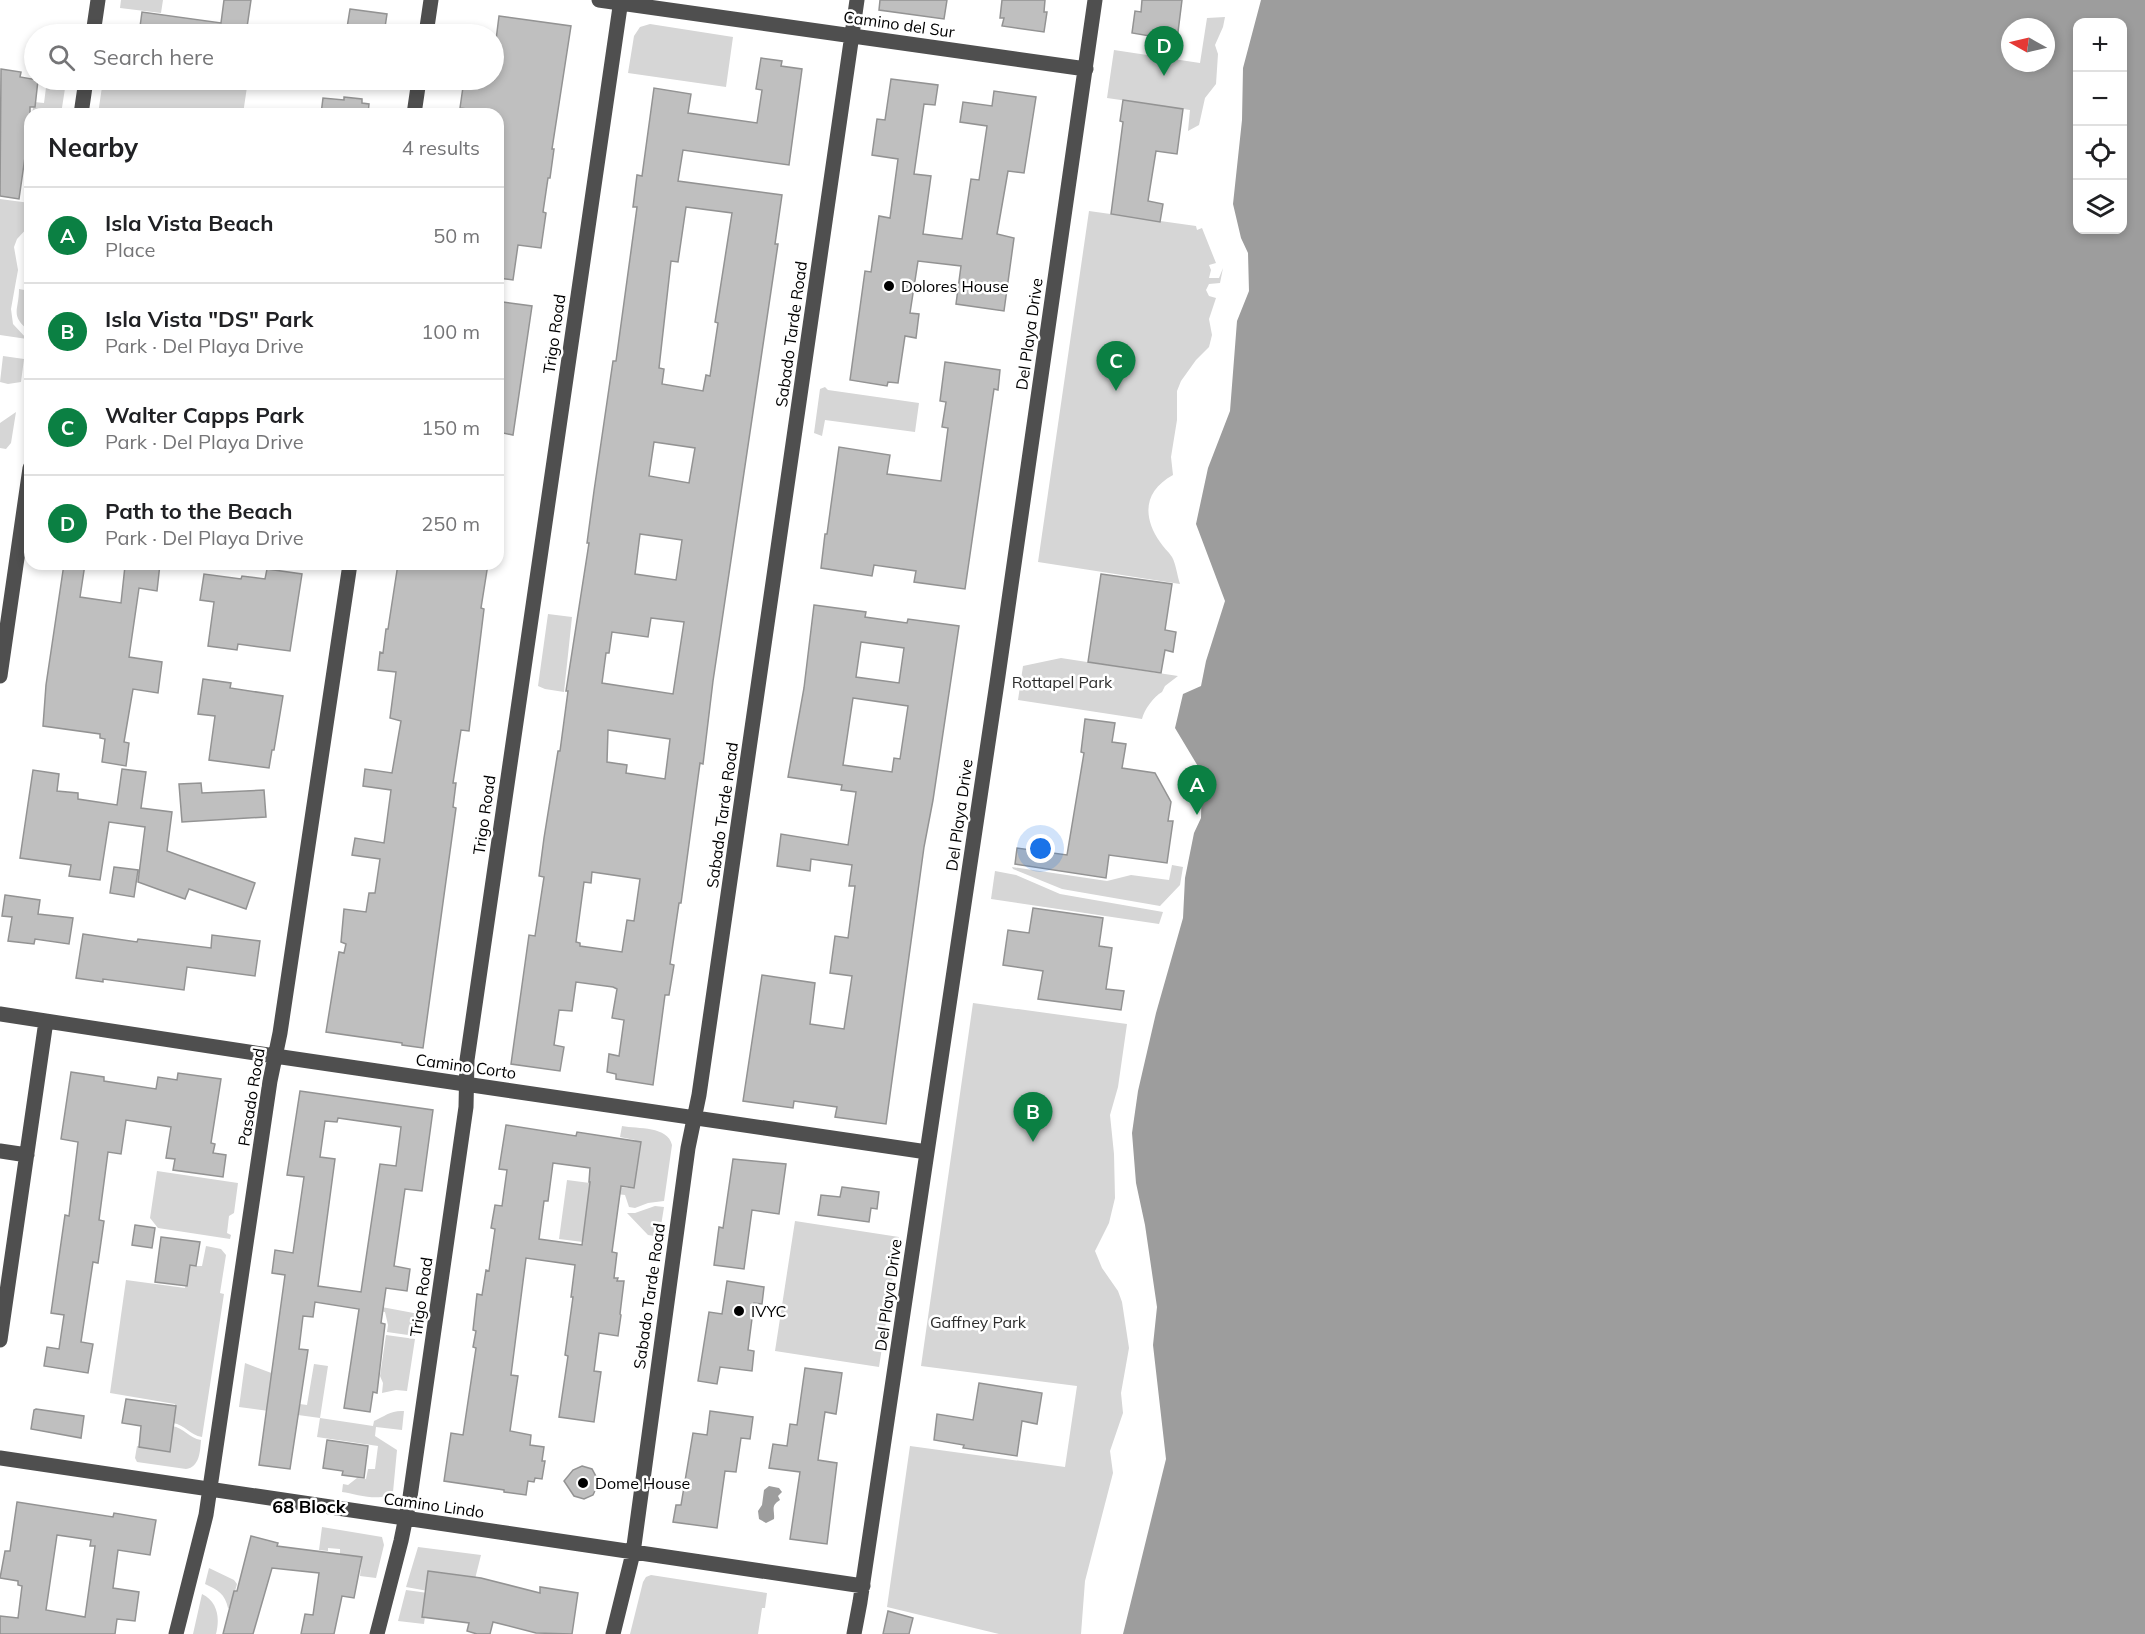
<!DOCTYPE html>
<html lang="en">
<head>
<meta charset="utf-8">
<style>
	:root { --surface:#fff; --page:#f2f2f2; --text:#202124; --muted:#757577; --line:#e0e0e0; --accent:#0b8043 }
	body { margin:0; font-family:Mulish,sans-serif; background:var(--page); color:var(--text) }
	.controls { position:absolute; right:18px; top:18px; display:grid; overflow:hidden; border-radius:12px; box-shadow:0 3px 9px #0003 }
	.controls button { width:54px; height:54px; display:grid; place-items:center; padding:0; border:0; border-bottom:2px solid var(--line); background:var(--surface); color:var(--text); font:30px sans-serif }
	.compass { position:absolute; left:2001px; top:18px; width:54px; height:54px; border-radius:50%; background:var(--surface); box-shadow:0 3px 9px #0003; rotate:278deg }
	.you { position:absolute; left:1041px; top:849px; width:21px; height:21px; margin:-15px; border:4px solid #fff; border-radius:50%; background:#1a73e8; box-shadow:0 0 0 9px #1a73e833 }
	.badge { display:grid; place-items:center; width:39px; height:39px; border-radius:50%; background:var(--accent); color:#fff; font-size:20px; font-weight:700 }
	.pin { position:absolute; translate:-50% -50px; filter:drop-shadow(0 2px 3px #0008) }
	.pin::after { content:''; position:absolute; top:32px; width:21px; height:18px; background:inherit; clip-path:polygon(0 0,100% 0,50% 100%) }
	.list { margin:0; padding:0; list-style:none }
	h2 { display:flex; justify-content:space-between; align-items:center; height:78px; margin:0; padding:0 24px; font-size:26px }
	h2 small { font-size:20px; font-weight:400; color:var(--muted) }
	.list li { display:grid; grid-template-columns:39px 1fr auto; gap:18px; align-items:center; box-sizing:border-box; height:96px; padding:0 24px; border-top:2px solid var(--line) }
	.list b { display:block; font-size:22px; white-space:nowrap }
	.list p { margin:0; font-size:20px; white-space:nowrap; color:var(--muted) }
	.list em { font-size:20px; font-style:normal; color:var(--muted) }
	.icon { flex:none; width:33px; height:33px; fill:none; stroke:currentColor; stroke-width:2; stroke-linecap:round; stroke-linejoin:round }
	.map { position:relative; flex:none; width:2145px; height:1634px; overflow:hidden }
	.search { position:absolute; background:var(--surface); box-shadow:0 3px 9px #0003; left:24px; top:24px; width:480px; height:66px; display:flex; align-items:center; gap:15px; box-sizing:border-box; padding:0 21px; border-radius:33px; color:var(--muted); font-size:22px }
	.panel { position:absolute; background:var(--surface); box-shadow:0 3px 9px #0003; left:24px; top:108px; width:480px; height:462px; border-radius:18px }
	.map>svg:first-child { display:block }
	.green { fill:#d6d6d6 }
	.water { fill:#9d9d9d; fill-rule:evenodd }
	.building { fill:#bfbfbf; stroke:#939393; stroke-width:1.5; fill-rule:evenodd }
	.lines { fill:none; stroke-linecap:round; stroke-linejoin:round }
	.minor { stroke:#4f4f4f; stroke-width:15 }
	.poi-dot { fill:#000; stroke:#fff; stroke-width:2 }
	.labels { text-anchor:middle; stroke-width:5; stroke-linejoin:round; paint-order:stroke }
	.street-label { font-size:16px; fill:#000; stroke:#fff }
	.poi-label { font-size:16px; fill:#000; stroke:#fff; text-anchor:start }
	.park-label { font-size:16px; fill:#2d2d2d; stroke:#fff }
	.neighbourhood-label { font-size:18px; font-weight:bold; fill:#000; stroke:#fff }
</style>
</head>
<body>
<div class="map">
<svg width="2145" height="1634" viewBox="0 0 2145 1634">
	<rect width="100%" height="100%" fill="#fff"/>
	<!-- green -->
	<path class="green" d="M121 0H163L161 13 120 8Z
		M1225 17 1223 27 1215 45 1218 54 1216 84 1205 98 1199 125 1188 131 1190 110 1107 98 1114 50 1200 63 1207 18Z
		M650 24 733 37 726 87 628 73 634 36 640 27Z
		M47 80 66 82 61 114H32L34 102 44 103Z
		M103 80H248L243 114H98Z
		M0 199 30 203V225L17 239 14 247 18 270 11 309 13 324 27 339 0 335Z
		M1089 211 1196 226 1197 230 1202 228 1216 263 1209 265 1211 270 1209 278H1219L1223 268 1220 283 1209 284 1206 290 1209 296 1216 298 1209 319 1212 335 1209 347 1196 360 1181 381 1177 391V420L1171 457 1173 475C1144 491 1142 516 1160 542 1163 547 1168 551 1172 557 1176 564 1177 575 1180 584L1038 562Z
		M19 289 30 291V332C9 314 19 312 19 289Z
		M3 356 24 359 21 382 8 384 0 382Z
		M825 387 828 390 919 403 915 432 825 420 822 436 814 433 820 389Z
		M16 412 11 443 6 449 0 448V423Z
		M548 614 572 617 564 692 545 689 538 686Z
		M1061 658 1178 676 1165 686 1162 692C1154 696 1144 710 1142 719L1018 700 1023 666Z
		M1172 865 1183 867 1180 885 1160 906 1062 889 1013 869 1012 867 1107 881 1131 875 1169 880Z
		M995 871 1016 875 1060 894 1163 912 1159 924 991 899Z
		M973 1003 1127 1024 1118 1087 1110 1115 1114 1154 1115 1198 1109 1223 1095 1251 1102 1268 1118 1291 1122 1302 1129 1348 1121 1393 1123 1413 1110 1451 1113 1473 1085 1581 1081 1634H999L887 1607 910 1446 1065 1467 1077 1386 921 1366Z
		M622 1126C638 1129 668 1126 672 1145L664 1201 648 1203 635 1208 629 1207 625 1195 590 1191 583 1242 559 1239 567 1180 628 1188 635 1140 620 1137Z
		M157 1171 238 1183 234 1213 229 1216 227 1233 231 1235 230 1239 158 1228 150 1218Z
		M655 1206 664 1207 660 1232 654 1236 648 1235 627 1213H635Z
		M795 1221 899 1237 879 1367 775 1351Z
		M206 1246 221 1249 226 1255 220 1293 224 1294 202 1437C190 1435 185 1425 173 1423L175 1404 110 1393 126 1280 185 1288 189 1266H202Z
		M371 1305 419 1314 415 1336 387 1332 388 1325 385 1312 370 1310Z
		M386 1335 415 1339 407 1391 396 1390 382 1393 383 1383 380 1376Z
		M245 1363 274 1374 270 1400 307 1405 314 1364 328 1366 320 1418 373 1426 374 1421C385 1416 391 1410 404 1411L402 1430 376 1427 375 1436 397 1450 393 1492C382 1503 356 1494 342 1492L343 1484 348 1485 357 1478 366 1479 368 1469H375L378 1446 317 1437 320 1418 239 1407Z
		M172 1426C184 1428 189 1438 201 1440 200 1451 200 1467 186 1469L137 1462 135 1458 137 1446 169 1450Z
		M322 1527 382 1537 384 1545 376 1578 360 1576 362 1557 340 1554V1549L328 1548V1551L319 1550Z
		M418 1547 481 1555 475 1579 428 1591 406 1587Z
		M209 1568 234 1580 237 1584 230 1609 228 1608C225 1594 218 1590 205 1584Z
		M651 1575 767 1593 765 1608H762L758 1634H630L643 1582 646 1577Z
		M406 1590 428 1593 424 1624 398 1621Z
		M202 1594C218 1602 220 1618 216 1634H193Z"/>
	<!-- water -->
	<path class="water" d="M1261 0H2145V1634H1123L1166 1459 1153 1345 1157 1307 1145 1225 1136 1183 1132 1133 1138 1091 1156 1013 1183 918 1185 878 1194 833 1201 818 1202 773 1175 728 1183 694 1201 686 1206 661 1225 601 1196 524 1208 468 1230 411 1237 321 1249 291 1248 253 1241 238 1233 204 1242 120 1243 68ZM2078 22H2122V230H2078ZM2010 27H2046V63H2010Z
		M769 1486 779 1488 782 1492 778 1496 780 1500C770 1506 775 1510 774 1519L766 1523 759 1519 758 1511 762 1505 764 1490Z"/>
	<!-- building -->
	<path class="building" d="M224 0H251L246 34H139L142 12 221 23Z
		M880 0H947L944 19 879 10Z
		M1002 0H1045L1044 12H1047L1044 32 1002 26 1004 18H1000Z
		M1142 0H1182L1176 48 1155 45 1156 37 1132 33 1135 11 1141 12Z
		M350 9 387 14 384 34H346Z
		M499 16 571 26 552 149H554L550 178H548L543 212 546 213 541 248 518 245 513 280 498 278V114H481L482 111 460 108 464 80H494V56Z
		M761 58 782 61 781 66 802 69 789 165 683 150 678 181 782 195 775 244H778L713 681 703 764 700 763 681 903H679L670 964 674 965 669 995H665L653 1085 616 1079V1074L607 1072 609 1054 619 1056 624 1020 612 1018 617 989 613 987 576 982 572 1011 559 1010 554 1045 564 1047 560 1071 511 1064 529 935 535 936 544 877 539 876 544 838 558 751H560L568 691H566L589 543H587L594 491 613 361H616L637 207H633L637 175 642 176 654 88 691 94 688 113 757 123 762 90 756 89ZM686 207 732 213 715 322 718 323 710 376 706 375 703 391 662 384 664 369 659 368 671 261 678 262ZM654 442 695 448 689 483 649 476ZM640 534 682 540 676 580 635 574ZM651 618 684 622 673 694 602 683 606 653H609L612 632 648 637ZM608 730 670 739 665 779 626 773 627 765 607 762ZM592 872 640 879 634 921 627 920 622 952 580 946V943L576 942 584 882 591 883Z
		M1 69 21 72 20 77 38 80 35 107H30V134L29 143H27L19 199 0 196Z
		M891 79 938 85 935 105 924 104 914 174 931 176 923 234 962 239 971 179 979 180 987 126 960 122 963 102 992 106 994 91 1036 97 1024 173 1008 171 997 234 1014 238 1004 311 956 304 961 266 918 261 910 313 919 314 916 338 905 336 898 383 888 382 887 386 850 380 865 271 871 272 879 216 890 218 898 159 872 155 877 119 885 120Z
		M344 97 362 99V103L369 104 368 114H321L323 98 344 100Z
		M1123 100 1183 109 1177 154 1156 151 1148 201 1163 204 1160 222 1111 214 1123 122 1120 121Z
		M503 302 532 306 513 435 498 432V335Z
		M945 362 1000 370 998 390 994 389 965 589 914 582 916 571 874 565 872 576 821 568 825 534H827L839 447 890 455 887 474 941 481 948 428 942 427 946 402 940 401Z
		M64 564H85L80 597 121 603 125 566 135 568 136 564H160L157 591 139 588 129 657 162 662 158 693 133 689 124 742 129 743 126 766 102 762 105 739 100 738V734L43 726 46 685Z
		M398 564H488L481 608 484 609 469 731 461 730 453 783H456L453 807 456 808 423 1048 402 1045V1043L326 1032 339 952 344 953 346 944 341 942 344 909 366 912 369 893H375L380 859 352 855 355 838 384 843 391 790 363 786 365 769 392 773 401 721 390 718 396 672 378 670 380 652 383 653 386 629H388Z
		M267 569 302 574 290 651 238 644 237 650 208 646 214 602 200 600 204 574 241 579 242 576 265 579Z
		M1101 574 1172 584 1165 630 1176 632 1173 652 1165 650 1161 673 1088 662Z
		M814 605 866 612 865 617 907 623 908 619 959 626 933 800 924 847 886 1124 835 1117 837 1107 794 1101 793 1108 743 1101 762 975 815 983 810 1024 844 1029 852 976 830 973 835 936 848 938 855 886H849L852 865 811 859 810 871 777 866 781 834 848 845 856 792 841 790 842 785 788 777 804 688ZM861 642 904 648 899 683 856 677ZM853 698 908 706 900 759 894 758 892 772 843 765Z
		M203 679 231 683 230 688 283 696 274 750H272L269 768 209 760 215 716 198 714Z
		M1085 719 1115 723 1112 742 1126 744 1122 768 1155 773 1171 802 1168 821H1173L1167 863 1109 855 1106 878 1015 864 1017 848 1067 855 1084 753 1081 752Z
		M122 769 146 772 141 808 172 812 167 851 255 883 246 909 189 889 185 899 138 882 145 827 109 822 100 880 69 876 71 865 20 858 33 770 59 774 57 791 78 793V799L117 805Z
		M201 783 202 793 264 790 266 817 182 822 179 784Z
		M114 867 138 870 134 897 110 893Z
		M5 895 40 900 38 914 73 918 69 944 35 939 34 944 8 941 12 917 2 916Z
		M1033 908 1103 918 1099 946 1112 948 1106 989 1124 991 1121 1010 1038 999 1043 971 1003 965 1008 930 1029 933Z
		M83 934 137 942 138 939 211 948 212 935 260 941 255 976 187 967 184 990 103 979V982L76 978Z
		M71 1072 104 1077V1081L156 1089 158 1077 177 1080 178 1073 221 1079 211 1143 215 1144 213 1153 226 1155 223 1177 173 1170 175 1159 166 1158 171 1127 126 1120 121 1154 108 1152 99 1220 104 1221 98 1263 93 1262 81 1342 93 1344 88 1373 44 1366 47 1347 59 1349 64 1315 51 1313 65 1215 69 1216 78 1142 61 1139Z
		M300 1091 433 1110 422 1191 405 1189 394 1266 410 1269 407 1291 386 1288 381 1323 385 1324 377 1393 373 1392 370 1412 344 1408 359 1309 315 1302 313 1317 303 1316 299 1349 308 1350 290 1469 259 1465 285 1275 272 1273 275 1250 293 1253 304 1177 287 1175ZM338 1118 401 1127 396 1166 380 1164 361 1292 318 1286 335 1159 320 1157 325 1121 337 1122Z
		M506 1125 576 1136 577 1132 641 1142 634 1188 621 1186 612 1252 617 1253 614 1278H618L617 1281H624L620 1314 621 1315 618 1336 599 1333 594 1371 601 1372 594 1422 559 1417 568 1356 565 1355 573 1297H571L575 1265 526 1258 511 1375 518 1376 510 1431 531 1435 530 1445 544 1447 542 1461H545L542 1479 535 1478 534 1482 528 1481 526 1495 504 1492V1490L444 1481 451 1433 463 1435 476 1348 473 1347 476 1331 473 1330 477 1294 482 1295 486 1270 489 1271 495 1229 491 1228 495 1205 502 1206 507 1170 499 1169ZM553 1163 590 1168 589 1182H590L582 1245 539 1239 544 1201H548Z
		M733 1159 786 1164 779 1214 752 1210 744 1269 714 1265 719 1227 723 1228Z
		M842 1187 879 1192 877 1209 871 1208 869 1222 818 1215 821 1195 840 1197Z
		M135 1225 155 1228 152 1248 132 1245Z
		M161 1237 200 1242 196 1266 190 1265 187 1286 155 1282Z
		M727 1281 764 1287 762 1304 754 1303 748 1350 754 1351 752 1371 720 1367 717 1384 698 1381 709 1312 722 1314Z
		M805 1368 842 1373 836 1414 825 1412 818 1460 837 1463 827 1544 790 1539 800 1472 769 1468 773 1444 787 1446 790 1424 797 1425Z
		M979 1383 1042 1393 1037 1424 1022 1421 1017 1456 963 1448 964 1445 934 1440 937 1414 973 1420Z
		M126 1399 176 1406 170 1452 139 1447 141 1426 122 1423Z
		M36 1409 84 1416 81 1438 31 1429 34 1410Z
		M710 1411 753 1417 750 1439 741 1438 736 1472 725 1471 717 1528 673 1522 676 1505H681L693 1433 707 1435Z
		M327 1440 368 1446 364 1478 342 1475 343 1471 323 1468Z
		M582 1466 592 1469 599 1482 593 1495 584 1499 574 1496 564 1481 573 1470Z
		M17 1502 113 1517 114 1513 156 1520 150 1555 118 1550 113 1588 139 1592 135 1621 117 1619 115 1634H0V1616L18 1618 22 1586 18 1585V1581L0 1578 5 1551H10ZM57 1535 91 1540 90 1546H95L85 1617 46 1610Z
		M251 1536 278 1543 277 1546 362 1557 354 1598 342 1596 334 1634H301L305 1614 313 1615 319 1573 272 1568 253 1634H223L234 1591H237Z
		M428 1571 481 1578 540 1593V1587L578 1593 572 1634 536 1633 493 1622 490 1634H477L467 1631 469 1623 422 1617Z
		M888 1611 913 1618 909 1634H883Z"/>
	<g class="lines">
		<!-- minor -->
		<path class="minor" d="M599 0 1086 69
			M93 34 98 0
			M426 34 431 0
			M81 114 86 80
			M414 114 419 80
			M0 676 30 468
			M0 1014 275 1056 927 1152
			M0 1151 27 1155
			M0 1340 46 1021
			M0 1458 863 1586
			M176 1634 206 1515 270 1081 280 1033 350 564
			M377 1634 401 1541 410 1497 466 1107 467 1060 621 0
			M613 1634 633 1553 688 1148 699 1095 722 936 857 0
			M854 1634 860 1602 998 676 1095 0"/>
	</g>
	<!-- markers -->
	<g class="poi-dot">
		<circle cx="889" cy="286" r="6"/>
		<circle cx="739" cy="1311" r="6"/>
		<circle cx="583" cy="1483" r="6"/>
	</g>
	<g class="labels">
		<!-- street labels -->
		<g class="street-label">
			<text transform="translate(899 24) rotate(8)" y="6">Camino del Sur</text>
			<text transform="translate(554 334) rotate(-82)" y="6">Trigo Road</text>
			<text transform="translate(791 334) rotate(-82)" y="6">Sabado Tarde Road</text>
			<text transform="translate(1029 334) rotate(-82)" y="6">Del Playa Drive</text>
			<text transform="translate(484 815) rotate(-82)" y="6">Trigo Road</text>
			<text transform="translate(722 815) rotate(-82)" y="6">Sabado Tarde Road</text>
			<text transform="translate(959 815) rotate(-82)" y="6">Del Playa Drive</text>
			<text transform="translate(466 1066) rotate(8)" y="6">Camino Corto</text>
			<text transform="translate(251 1097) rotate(-81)" y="6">Pasado Road</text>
			<text transform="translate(888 1295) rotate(-82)" y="6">Del Playa Drive</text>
			<text transform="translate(649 1296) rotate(-82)" y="6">Sabado Tarde Road</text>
			<text transform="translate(421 1297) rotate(-82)" y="6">Trigo Road</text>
			<text transform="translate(434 1505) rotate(8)" y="6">Camino Lindo</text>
		</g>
		<!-- poi labels -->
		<g class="poi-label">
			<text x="901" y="292">Dolores House</text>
			<text x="751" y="1317">IVYC</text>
			<text x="595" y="1489">Dome House</text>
		</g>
		<!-- park labels -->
		<g class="park-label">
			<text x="1062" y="688">Rottapel Park</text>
			<text x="978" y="1328">Gaffney Park</text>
		</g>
		<!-- neighbourhood labels -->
		<g class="neighbourhood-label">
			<text x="309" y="1513">68 Block</text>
		</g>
	</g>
</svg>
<div class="controls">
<button>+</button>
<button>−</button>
<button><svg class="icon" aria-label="locate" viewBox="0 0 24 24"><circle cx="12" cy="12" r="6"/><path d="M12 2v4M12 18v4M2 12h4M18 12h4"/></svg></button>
<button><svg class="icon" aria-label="layers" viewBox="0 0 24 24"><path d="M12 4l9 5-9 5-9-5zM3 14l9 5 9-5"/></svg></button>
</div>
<svg class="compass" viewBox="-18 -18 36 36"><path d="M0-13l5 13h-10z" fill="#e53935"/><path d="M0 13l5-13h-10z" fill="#757577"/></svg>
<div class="you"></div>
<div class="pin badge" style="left:1197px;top:815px">A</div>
<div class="pin badge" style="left:1033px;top:1142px">B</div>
<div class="pin badge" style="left:1116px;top:391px">C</div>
<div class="pin badge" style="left:1164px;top:76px">D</div>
<div class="search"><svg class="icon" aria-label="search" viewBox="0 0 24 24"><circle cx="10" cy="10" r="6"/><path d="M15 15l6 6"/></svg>Search here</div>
<section class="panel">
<h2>Nearby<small>4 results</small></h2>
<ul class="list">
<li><span class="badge">A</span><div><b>Isla Vista Beach</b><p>Place</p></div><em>50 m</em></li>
<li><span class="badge">B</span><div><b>Isla Vista &quot;DS&quot; Park</b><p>Park · Del Playa Drive</p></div><em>100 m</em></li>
<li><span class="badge">C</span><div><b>Walter Capps Park</b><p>Park · Del Playa Drive</p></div><em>150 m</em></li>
<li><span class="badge">D</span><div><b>Path to the Beach</b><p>Park · Del Playa Drive</p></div><em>250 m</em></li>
</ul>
</section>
</div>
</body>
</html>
